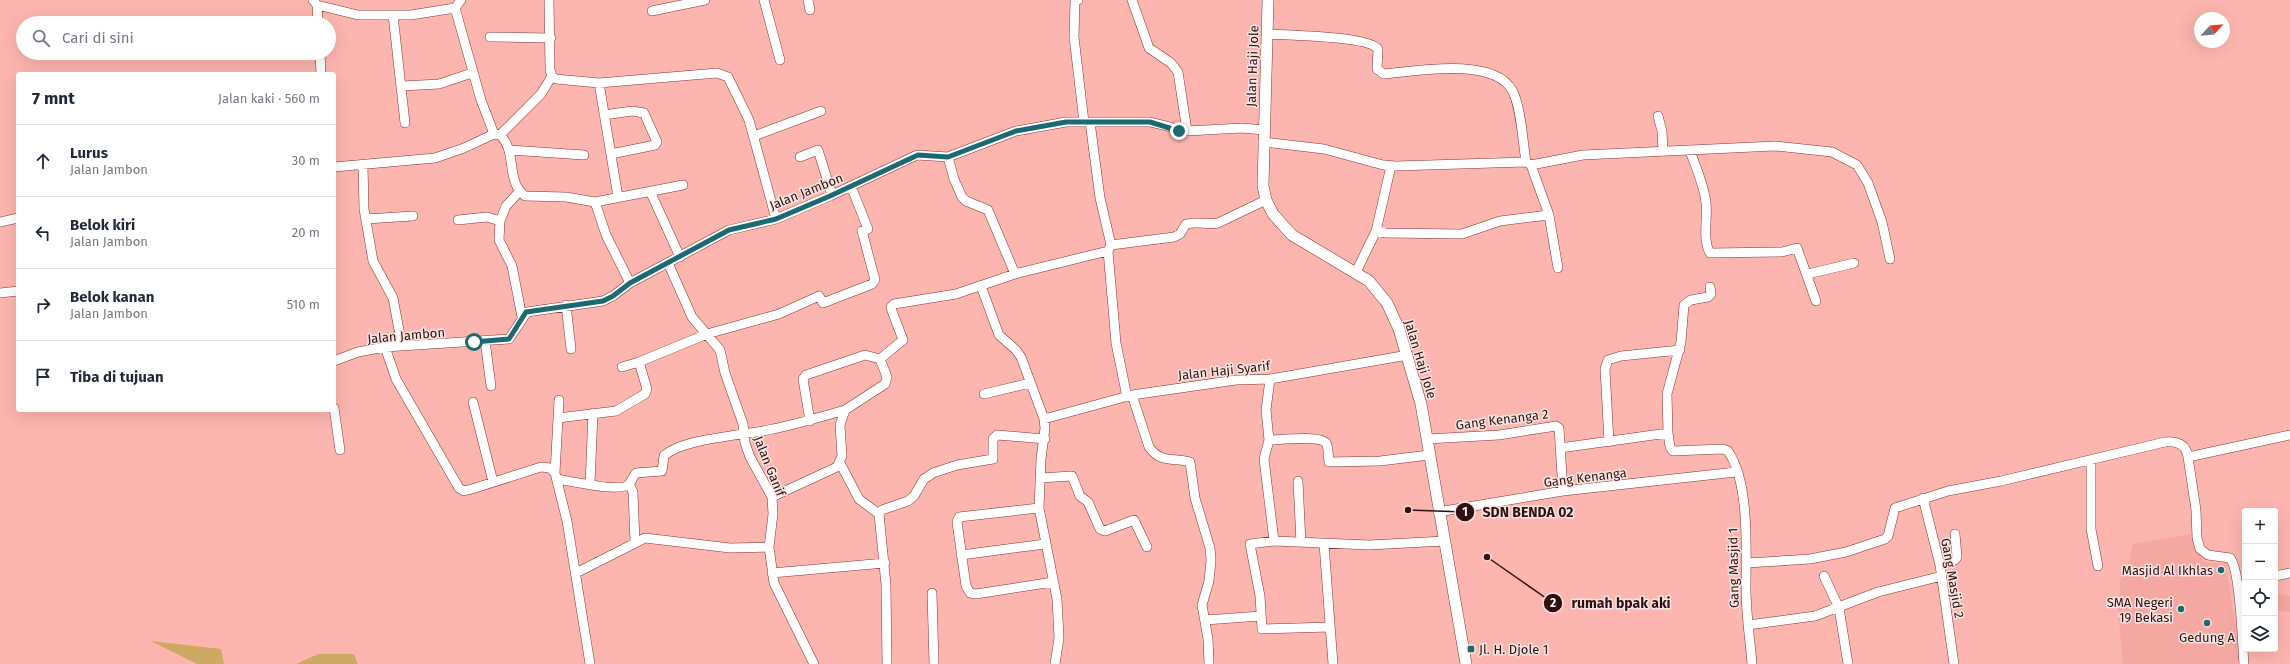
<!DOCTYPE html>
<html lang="id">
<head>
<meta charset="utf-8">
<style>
	:root { --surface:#fff; --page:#f2f2f3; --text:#1f2937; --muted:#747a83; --line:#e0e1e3 }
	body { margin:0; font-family:"Fira Sans",sans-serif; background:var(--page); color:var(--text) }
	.controls { position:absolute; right:12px; bottom:12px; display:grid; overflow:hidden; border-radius:4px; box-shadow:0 4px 16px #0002 }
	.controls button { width:36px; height:36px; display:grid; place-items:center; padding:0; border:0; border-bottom:1px solid var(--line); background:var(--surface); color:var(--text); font:20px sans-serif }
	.compass { position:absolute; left:2194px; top:12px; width:36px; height:36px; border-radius:50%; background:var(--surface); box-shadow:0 4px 16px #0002; rotate:64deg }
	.stop { position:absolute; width:12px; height:12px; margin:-9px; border:3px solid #1d6971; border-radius:50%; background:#fff }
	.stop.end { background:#1d6971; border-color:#fff; box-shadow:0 1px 4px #0008 }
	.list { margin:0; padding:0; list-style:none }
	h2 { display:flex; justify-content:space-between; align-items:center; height:52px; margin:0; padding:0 16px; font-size:17px }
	h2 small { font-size:13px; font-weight:400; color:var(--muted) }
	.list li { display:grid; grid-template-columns:26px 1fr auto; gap:12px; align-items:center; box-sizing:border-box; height:72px; padding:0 16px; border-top:1px solid var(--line) }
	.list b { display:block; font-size:15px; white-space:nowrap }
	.list p { margin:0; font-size:13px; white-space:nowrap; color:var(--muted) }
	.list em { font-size:13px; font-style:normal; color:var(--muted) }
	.icon { flex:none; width:22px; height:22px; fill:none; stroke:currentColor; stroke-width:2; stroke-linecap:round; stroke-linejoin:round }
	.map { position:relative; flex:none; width:2290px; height:664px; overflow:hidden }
	.search { position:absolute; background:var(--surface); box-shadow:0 4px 16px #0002; left:16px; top:16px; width:320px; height:44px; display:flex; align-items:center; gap:10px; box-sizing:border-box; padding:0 14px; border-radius:22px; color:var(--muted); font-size:15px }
	.panel { position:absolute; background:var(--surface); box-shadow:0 4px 16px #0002; left:16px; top:72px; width:320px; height:340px; border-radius:4px }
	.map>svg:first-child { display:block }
	.built { fill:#f4a8a1 }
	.green { fill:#ccaa63 }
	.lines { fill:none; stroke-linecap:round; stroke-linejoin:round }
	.minor-casing { stroke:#7f3431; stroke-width:10 }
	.major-casing { stroke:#7f3431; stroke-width:12 }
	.minor { stroke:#fff; stroke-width:9 }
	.major { stroke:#fff; stroke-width:11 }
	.route { stroke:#1d6971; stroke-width:5 }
	.poi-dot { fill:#1d6971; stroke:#f9e6e4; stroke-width:1.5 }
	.labels { text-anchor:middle; stroke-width:3; stroke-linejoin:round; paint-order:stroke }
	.street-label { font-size:13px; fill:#2f100e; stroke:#f9e6e4 }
	.poi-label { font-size:13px; fill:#2f100e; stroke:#f9e6e4; text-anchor:end }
	.leader { fill:none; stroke:#2f100e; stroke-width:1.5 }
	.callout-dot { fill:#2f100e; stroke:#f9e6e4; stroke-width:1.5 }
	.mark-label { font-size:12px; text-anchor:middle; font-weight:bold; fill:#fff }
	.callout-label { font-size:14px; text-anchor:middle; font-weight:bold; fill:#2f100e; stroke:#f9e6e4; stroke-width:3; stroke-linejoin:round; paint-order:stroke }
</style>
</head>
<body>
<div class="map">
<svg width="2290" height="664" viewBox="0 0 2290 664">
	<rect width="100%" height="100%" fill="#fdb6af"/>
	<!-- built -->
	<path class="built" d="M2192 534 2204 562 2226 564 2237 640 2238 664H2123L2118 610 2121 576 2129 563 2133 544Z
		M2275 593 2290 596V612L2275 611Z"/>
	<!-- green -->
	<path class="green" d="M151 641 221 649 224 664H197Z
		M318 654H354L358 664H296Z"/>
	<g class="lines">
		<defs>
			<path id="minor" d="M313 0 317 5 318 23
				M549 0 550 70 552 76 556 79 599 83 717 73 728 77 749 120 776 219
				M764 0 780 60
				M808 0 810 10
				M1078 0 1075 2 1074 37 1084 122
				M1132 0 1149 48 1171 63 1178 72 1187 131
				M317 5 358 15H411L455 8 461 0
				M455 8 481 100 494 134
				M652 11 705 0
				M393 15 405 123
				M1267 34C1286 35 1369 36 1378 49L1377 69 1384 74C1416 71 1493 57 1512 90 1521 105 1523 144 1526 162
				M490 37 551 38
				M320 53 321 74
				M599 83 618 197
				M402 86 439 84 472 73
				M604 115 632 111 644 113 657 142 655 145 611 154
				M1658 116 1662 131 1663 152
				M500 135 541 94 552 76
				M754 136 821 111
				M1263 142 1324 149 1383 165 1396 166 1526 162 1531 165 1583 155 1775 146 1832 152 1857 165 1868 183 1882 222 1890 259
				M510 150 584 155
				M1690 151C1696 167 1704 185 1706 203 1708 218 1702 239 1710 253L1782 252 1797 248 1816 301
				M800 157 818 150 832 195
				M948 157 954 179 962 197 966 201 988 210 1015 274
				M363 165 364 209 373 261 393 298 402 346
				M334 167 435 158 464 148 494 134 500 135C518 152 505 181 525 196L566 197 595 202 606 235 630 283
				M650 191 680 257
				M519 192 506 206 500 221 499 240 512 266 522 317
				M595 202 683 185
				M1549 215 1558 268
				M366 219 413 216
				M458 220 487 217 500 221
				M0 222 18 218
				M1376 231 1386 233 1462 234 1500 221 1549 215 1531 165
				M1111 245 1174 237 1180 234 1186 224C1198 221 1208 225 1218 223L1266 200
				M1108 251 1116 343 1127 397
				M668 263 692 317 720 350 725 373 743 424 745 443 750 457 772 497 773 514 769 547 774 583 814 664
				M1356 272 1376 231 1391 166
				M1808 274 1854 263
				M981 286 999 335 1016 350 1021 357 1044 419 1045 428 1041 459 1039 508 1057 599 1059 638 1055 664
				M1710 287 1711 294 1708 297 1691 300 1684 305 1681 342 1667 394 1668 433 1670 447 1673 451 1723 449 1728 451C1750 483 1746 551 1746 588 1746 614 1750 639 1752 664
				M0 293 18 291
				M566 305 571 349
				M485 341 491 386
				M385 347 396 379 459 488 464 491 472 489 541 467 550 468 555 473 567 521 590 664
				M334 361 358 352 385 347 509 339 527 312 603 301 613 296 630 283 729 230 776 219 830 196 917 155 948 157 1016 131 1066 122H1150L1187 131 1242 128 1264 130
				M622 367 639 362
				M1270 379 1266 410 1269 440 1264 459 1274 541
				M984 394 1030 383
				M1132 395 1149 447C1161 464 1174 457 1190 462L1195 498 1210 548 1211 560 1209 581 1202 605 1208 639 1209 664
				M473 402 493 482
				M334 408 340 450
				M558 418 616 411 645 394 647 389 639 362 707 334 779 314 819 296 823 303 872 284 875 280 862 231 868 229 851 186
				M1044 419 1132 395 1236 380 1270 379 1408 355
				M810 421 803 379 806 375 865 355 880 359
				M1427 439 1499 435 1556 426 1559 428 1563 491
				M1269 440C1279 440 1320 435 1326 443 1329 448 1328 457 1329 462L1380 461 1429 455
				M1609 442 1605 369 1608 360 1621 356 1680 350
				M1560 448 1668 433
				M2188 457 2196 510 2197 538 2200 549 2208 555 2230 558C2241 571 2242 644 2244 664
				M2091 460V529L2098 566
				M840 463 859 499 879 514
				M555 473 559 400
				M1040 478 1072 476 1080 496 1088 502 1100 529 1105 531 1134 520 1147 547
				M557 479C569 481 622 493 629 484 632 481 633 476 636 473L662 471 664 456C682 438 748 435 773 429 797 424 821 417 845 410
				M1298 481 1301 543
				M590 484 593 413
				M629 484 633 492 635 542
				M772 497 837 467 842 456 840 425 845 410 885 384 887 377 880 359 903 340 892 311 891 307 894 304 956 294 1015 274 1108 251 1111 245 1100 198 1090 122
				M1923 498 1940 565 1954 664
				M1039 508 959 517 957 522 966 586 970 593 976 594 1053 582
				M1438 512 1563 491 1736 472
				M1324 544 1333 664
				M961 555 1045 544
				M1747 563 1810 559 1846 552 1885 539 1888 536 1895 508 1948 491 2001 481 2165 442C2177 441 2186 444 2188 457L2290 435
				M1940 565 1955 560 1957 557 1955 534
				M576 573 645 538 730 548 769 547
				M772 573 885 563
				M1824 576 1839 608 1848 664
				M2275 576 2290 573
				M932 593 934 664
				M1205 620 1261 616
				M1748 625 1815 616 1878 592 1942 576
				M1330 627 1262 629 1260 596 1250 544 1274 541 1369 545 1445 541
				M887 664 886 585 879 514 882 510 908 501 914 496 924 479 933 473 957 465 993 459V439L997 435 1045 439"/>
			<path id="major" d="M1268 0 1263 186 1266 200 1273 214 1292 235 1369 281 1387 303 1399 329 1421 404 1466 664"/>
		</defs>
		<!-- minor casing -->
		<use href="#minor" class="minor-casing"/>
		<!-- major casing -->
		<use href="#major" class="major-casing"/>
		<!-- minor -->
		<use href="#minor" class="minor"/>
		<!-- major -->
		<use href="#major" class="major"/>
	</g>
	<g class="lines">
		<!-- route -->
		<path class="route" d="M474 342 509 339 526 312 603 301 613 296 630 283 729 230 776 219 830 196 918 155 948 157 1016 131 1066 122H1150L1179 131"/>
	</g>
	<!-- markers -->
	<g class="poi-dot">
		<circle cx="2221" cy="570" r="4"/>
		<circle cx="2181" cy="609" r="4"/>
		<circle cx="2207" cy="623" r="4"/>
		<rect x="1467" y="645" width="8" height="8" rx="2"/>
	</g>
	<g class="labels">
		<!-- street labels -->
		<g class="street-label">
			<text transform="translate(1252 66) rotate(-88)" y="5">Jalan Haji Jole</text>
			<text transform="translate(806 191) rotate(-22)" y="5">Jalan Jambon</text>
			<text transform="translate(406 335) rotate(-5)" y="5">Jalan Jambon</text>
			<text transform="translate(1421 359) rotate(73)" y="5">Jalan Haji Jole</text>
			<text transform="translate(1224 370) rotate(-6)" y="5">Jalan Haji Syarif</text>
			<text transform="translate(1502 419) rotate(-7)" y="5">Gang Kenanga 2</text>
			<text transform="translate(770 466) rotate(68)" y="5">Jalan Ganif</text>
			<text transform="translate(1585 477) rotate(-7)" y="5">Gang Kenanga</text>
			<text transform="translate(1733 568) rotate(-91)" y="5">Gang Masjid 1</text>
			<text transform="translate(1953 578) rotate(80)" y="5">Gang Masjid 2</text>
		</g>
		<!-- poi labels -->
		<g class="poi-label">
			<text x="2213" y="575">Masjid Al Ikhlas</text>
			<text x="2173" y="607">SMA Negeri<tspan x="2173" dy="15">19 Bekasi</tspan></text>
			<text x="2207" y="642" text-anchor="middle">Gedung A</text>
			<text x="1479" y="654" text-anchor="start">Jl. H. Djole 1</text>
		</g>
	</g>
	<!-- callouts -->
	<path class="leader" d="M1408 510L1465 512M1487 557L1553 603"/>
	<g class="callout-dot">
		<circle cx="1408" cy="510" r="4"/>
		<circle cx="1487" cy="557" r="4"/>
		<circle cx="1465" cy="512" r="10"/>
		<circle cx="1553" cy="603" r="10"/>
	</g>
	<g class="mark-label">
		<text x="1465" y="516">1</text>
		<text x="1553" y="607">2</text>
	</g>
	<g class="callout-label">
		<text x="1528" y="517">SDN BENDA 02</text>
		<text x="1621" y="608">rumah bpak aki</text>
	</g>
</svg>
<div class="controls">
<button>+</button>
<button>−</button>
<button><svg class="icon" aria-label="locate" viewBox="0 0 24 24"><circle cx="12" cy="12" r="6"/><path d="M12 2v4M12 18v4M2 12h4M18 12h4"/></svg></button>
<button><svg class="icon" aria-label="layers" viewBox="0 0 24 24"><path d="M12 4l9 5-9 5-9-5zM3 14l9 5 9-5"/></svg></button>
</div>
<svg class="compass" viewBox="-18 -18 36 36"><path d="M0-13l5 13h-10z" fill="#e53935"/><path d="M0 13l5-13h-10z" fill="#747a83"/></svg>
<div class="stop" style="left:474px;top:342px"></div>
<div class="stop end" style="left:1179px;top:131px"></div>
<div class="search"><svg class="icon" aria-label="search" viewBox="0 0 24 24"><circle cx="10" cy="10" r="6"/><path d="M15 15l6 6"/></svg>Cari di sini</div>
<section class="panel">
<h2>7 mnt<small>Jalan kaki · 560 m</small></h2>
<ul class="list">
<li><svg class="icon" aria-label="ahead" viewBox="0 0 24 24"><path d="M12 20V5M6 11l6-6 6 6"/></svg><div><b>Lurus</b><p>Jalan Jambon</p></div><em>30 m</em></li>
<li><svg class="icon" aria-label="left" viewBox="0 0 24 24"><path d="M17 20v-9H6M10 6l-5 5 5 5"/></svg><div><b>Belok kiri</b><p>Jalan Jambon</p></div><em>20 m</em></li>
<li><svg class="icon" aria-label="right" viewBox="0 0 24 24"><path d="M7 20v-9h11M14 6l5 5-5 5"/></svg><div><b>Belok kanan</b><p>Jalan Jambon</p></div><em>510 m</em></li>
<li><svg class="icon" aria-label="arrive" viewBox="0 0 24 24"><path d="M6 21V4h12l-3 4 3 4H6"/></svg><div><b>Tiba di tujuan</b></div></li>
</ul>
</section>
</div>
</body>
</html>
